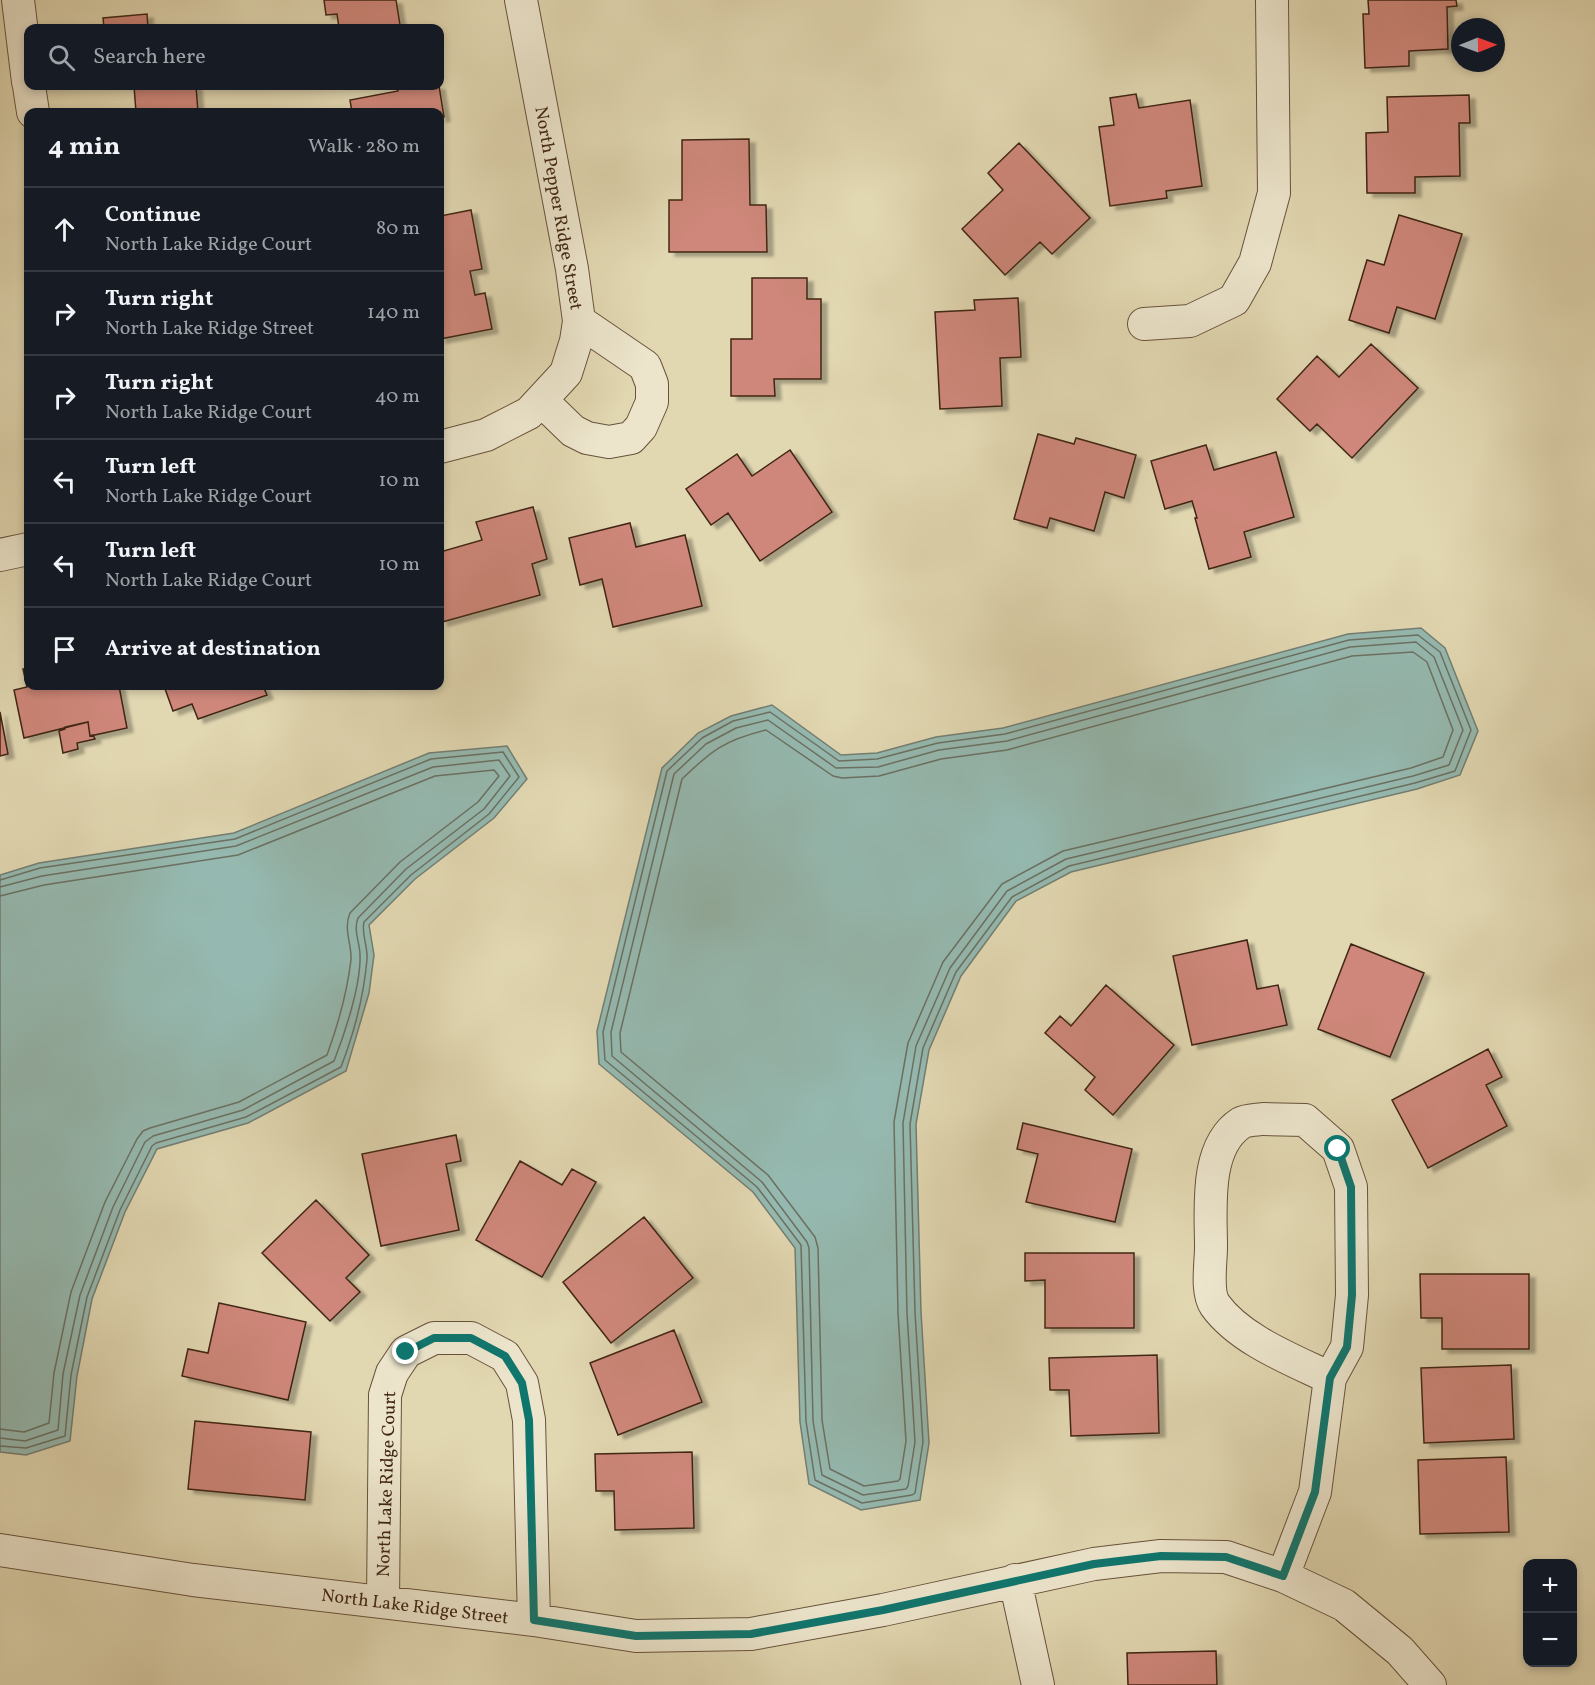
<!DOCTYPE html>
<html lang="en">
<head>
<meta charset="utf-8">
<style>
	:root { --surface:#171b24; --page:#242831; --text:#f1f3f6; --muted:#9ea1a6; --line:#363941 }
	body { margin:0; font-family:Vollkorn,serif; background:var(--page); color:var(--text) }
	.controls { position:absolute; right:18px; bottom:18px; display:grid; overflow:hidden; border-radius:12px; box-shadow:0 3px 9px #0003 }
	.controls button { width:54px; height:54px; display:grid; place-items:center; padding:0; border:0; border-bottom:2px solid var(--line); background:var(--surface); color:var(--text); font:30px sans-serif }
	.compass { position:absolute; left:1451px; top:18px; width:54px; height:54px; border-radius:50%; background:var(--surface); box-shadow:0 3px 9px #0003; rotate:89deg }
	.stop { position:absolute; width:18px; height:18px; margin:-14px; border:4px solid #0f766e; border-radius:50%; background:#fff }
	.stop.end { background:#0f766e; border-color:#fff; box-shadow:0 2px 6px #0008 }
	.list { margin:0; padding:0; list-style:none }
	h2 { display:flex; justify-content:space-between; align-items:center; height:78px; margin:0; padding:0 24px; font-size:26px }
	h2 small { font-size:20px; font-weight:400; color:var(--muted) }
	.list li { display:grid; grid-template-columns:39px 1fr auto; gap:18px; align-items:center; box-sizing:border-box; height:84px; padding:0 24px; border-top:2px solid var(--line) }
	.list b { display:block; font-size:22px; white-space:nowrap }
	.list p { margin:0; font-size:20px; white-space:nowrap; color:var(--muted) }
	.list em { font-size:20px; font-style:normal; color:var(--muted) }
	.icon { flex:none; width:33px; height:33px; fill:none; stroke:currentColor; stroke-width:2; stroke-linecap:round; stroke-linejoin:round }
	.map { position:relative; flex:none; width:1595px; height:1685px; overflow:hidden }
	.search { position:absolute; background:var(--surface); box-shadow:0 3px 9px #0003; left:24px; top:24px; width:420px; height:66px; display:flex; align-items:center; gap:15px; box-sizing:border-box; padding:0 21px; border-radius:12px; color:var(--muted); font-size:22px }
	.panel { position:absolute; background:var(--surface); box-shadow:0 3px 9px #0003; left:24px; top:108px; width:420px; height:582px; border-radius:12px }
	.map>svg:first-child { display:block }
	.water { fill:#95b9b0; stroke:#737e72; stroke-width:1.5 }
	.lines { fill:none; stroke-linecap:round; stroke-linejoin:round }
	.shore { stroke:#6b7062; stroke-width:1.5 }
	.building { fill:#ce877a; stroke:#412614; stroke-width:1.5; filter:url(#shadow) }
	.minor-casing { stroke:#69523b; stroke-width:34 }
	.minor { stroke:#ece5cc; stroke-width:32 }
	.route { stroke:#0f766e; stroke-width:8 }
	.labels { text-anchor:middle; stroke-width:4.5; stroke-linejoin:round; paint-order:stroke }
	.street-label { font-size:18px; fill:#412614; stroke:#ece5cc }
</style>
</head>
<body>
<div class="map">
<svg width="1595" height="1685" viewBox="0 0 1595 1685">
	<defs>
		<filter id="shadow"><feDropShadow dx="6" dy="4" stdDeviation="1.5" flood-color="#0004"/></filter>
	</defs>
	<rect width="100%" height="100%" fill="#e1d7b1"/>
	<filter id="stains"><feTurbulence type="fractalNoise" baseFrequency=".00333" numOctaves="4"/><feColorMatrix values="0 0 0 0 .2 0 0 0 0 .09 0 0 0 0 .02 0 0 0 .5 -.17"/></filter>
	<radialGradient id="worn" r=".72"><stop offset=".6" stop-color="#630" stop-opacity="0"/><stop offset="1" stop-color="#630" stop-opacity=".3"/></radialGradient>
	<!-- water -->
	<path class="water" d="M1421 628 1445 648 1478 731 1460 775 1417 789 1071 872 1016 901 961 976 929 1050 916 1124 921 1312 929 1443 920 1500 861 1510 809 1484 800 1422 795 1248 753 1192 599 1064 597 1031 662 768 698 733 731 716 772 705 841 755 877 753 936 737 1003 728 1348 634Z
		M507 746 527 779 494 818 415 879 369 925 374 955 369 993 346 1071 248 1123 157 1149 125 1212 92 1299 77 1376 70 1441 26 1455 0 1452V875L39 863 234 833 429 753Z"/>
	<g class="lines">
		<!-- shore -->
		<path class="shore" d="M1418 635 1440 652 1471 730 1455 771 1415 783 1069 866 1012 897 956 972 923 1048 910 1124 915 1312 923 1442 915 1493 912 1495 862 1503 815 1480 806 1421 801 1245 757 1187 605 1060 603 1032 667 771 702 738 733 721 770 712 839 761 877 759 938 743 1005 734 1349 640Z
			M1416 642 1434 657 1463 730 1449 765 1413 776 1066 859 1007 891 950 968 916 1046 903 1123 907 1313 915 1442 908 1486 906 1489 863 1495 822 1475 813 1421 809 1248 807 1242 762 1182 612 1056 611 1032 674 774 706 744 736 728 768 720 836 768 878 767 939 750 1007 741 1350 647Z
			M1413 652 1427 662 1453 730 1443 757 1411 768 1063 851 1002 884 943 962 908 1043 894 1122 898 1313 906 1441 900 1479 898 1481 864 1486 830 1469 822 1420 818 1248 815 1237 768 1175 621 1052 620 1033 682 779C712 750 725 740 766 730L833 776 842 778 879 776 941 759 1007 750 1352 656Z
			M0 880 40 868 235 839 431 759 503 752 519 777 489 814 411 875 364 922C361 934 368 946 367 959 364 995 354 1033 341 1067L246 1117 156 1143 152 1146 120 1210 87 1297 71 1375 65 1436 26 1448 0 1446
			M0 887 42 876 236 846 433 767 499 760 510 776 484 809 406 869 358 918C353 930 360 943 360 955 361 985 345 1033 334 1061L243 1110 153 1136 145 1142 113 1207 80 1295 63 1374 58 1430 25 1441 0 1438
			M0 896 44 885 238 855 435 776 494 770 499 776 478 802 400 862 350 913C343 929 352 944 351 960 347 992 338 1025 327 1055L239 1102 150 1128 143 1131 137 1139 105 1202 71 1292 54 1373 49 1423 24 1432 0 1429"/>
	</g>
	<!-- building -->
	<path class="building" d="M324 0H396L400 25 375 28H339L337 14 326 15Z
		M1368 0H1456L1457 6 1447 7 1448 49 1409 51V66L1365 68 1363 14H1369Z
		M147 14 148 28H104L103 18Z
		M134 86H196L198 112H136Z
		M397 86H439L444 117 440 118V112H352L350 100 398 91Z
		M1136 94 1139 108 1190 100 1202 186 1166 191 1167 198 1110 206 1099 127 1114 125 1110 98Z
		M1469 95 1470 123H1459L1460 176 1415 177V193H1367L1366 133 1388 132 1387 97Z
		M749 139 750 205H766L767 252H669V200H682V140Z
		M1019 143 1090 218 1052 254 1040 242 1005 275 962 229 1003 190 988 173Z
		M471 210 482 269 470 271 475 295 485 293 492 329 440 339V216Z
		M1399 215 1462 234 1435 319 1397 307 1389 333 1349 320 1367 260 1384 265Z
		M752 278H807V299H821V379H774L775 396H731V339H752Z
		M1018 298 1021 357 1000 358 1002 406 940 409 935 312 975 310 974 300Z
		M1371 344 1418 388 1352 458 1317 424 1310 431 1277 399 1317 356 1339 377Z
		M1038 434 1074 444 1076 438 1136 455 1124 498 1105 492 1094 531 1050 518 1047 528 1014 519Z
		M1206 445 1214 470 1276 452 1294 517 1244 532 1251 557 1209 569 1195 518H1197L1192 501 1165 509 1151 461Z
		M790 450 832 512 760 561 728 513 711 525 686 489 737 454 752 476Z
		M533 507 547 559 532 564 540 595 442 622 440 614V552L482 540 476 522Z
		M630 523 636 547 685 535 702 606 613 627 602 579 580 585 569 538Z
		M28 668V686H119L127 728 90 736 88 722 24 738 14 690 27 687 23 669Z
		M164 686H263L267 695 198 719 192 704 173 711Z
		M0 712 8 754 0 756Z
		M88 722 90 736 93 735 95 739 77 743 78 749 63 753 59 731 65 729V727Z
		M1247 940 1257 989 1278 985 1287 1025 1192 1045 1173 956Z
		M1351 944 1424 973 1390 1057 1318 1029Z
		M1106 985 1174 1045 1113 1115 1085 1090 1095 1077 1045 1033 1060 1016 1071 1026Z
		M1488 1049 1502 1077 1486 1085 1507 1126 1428 1168 1392 1100Z
		M1023 1123 1132 1149 1115 1222 1026 1202 1038 1154 1017 1149Z
		M456 1135 461 1161 446 1164 459 1230 381 1246 362 1154Z
		M520 1161 562 1185 572 1169 596 1182 542 1277 476 1240Z
		M316 1200 369 1255 346 1278 360 1292 330 1321 262 1253Z
		M644 1217 693 1278 611 1343 563 1282Z
		M1025 1253H1134V1328H1045V1280L1025 1281Z
		M1420 1274H1529V1349H1442V1318H1421Z
		M219 1303 306 1322 288 1400 182 1376 188 1349 208 1353Z
		M674 1330 702 1402 618 1435 590 1363Z
		M1157 1355 1159 1433 1071 1436 1069 1390H1050L1049 1358Z
		M1511 1365 1514 1439 1424 1443 1421 1368Z
		M195 1421 311 1432 305 1500 188 1489Z
		M692 1452 694 1528 615 1530 614 1491H596L595 1454Z
		M1506 1457 1509 1532 1420 1534 1418 1460Z
		M1216 1651 1217 1685H1128L1127 1653Z"/>
	<g class="lines">
		<defs>
			<path id="minor" d="M18 0 28 82
				M29 86 33 112
				M1144 324 1190 321 1234 300 1255 263 1274 193 1272 0
				M542 401 573 431 587 438 609 442 631 438 641 427 652 402V384L645 366 579 321
				M440 447 486 435 529 413 566 373 576 341 579 321 572 269 521 0
				M0 555 28 549
				M1263 1119 1305 1120 1338 1149 1351 1187 1352 1295 1347 1347 1330 1378C1293 1360 1240 1340 1215 1305 1206 1292 1211 1263 1211 1247 1211 1210 1204 1147 1241 1123 1246 1120 1256 1120 1263 1119Z
				M0 1550 193 1580 534 1620 636 1636 751 1634 883 1610 1094 1564 1161 1556 1226 1557 1283 1576 1344 1605 1400 1651 1430 1685
				M1283 1576 1315 1492 1330 1378
				M1015 1580 1038 1685
				M383 1602 385 1395 392 1373 406 1352 434 1338H471L505 1356 522 1383 529 1420 534 1620"/>
		</defs>
		<!-- minor casing -->
		<use href="#minor" class="minor-casing"/>
		<!-- minor -->
		<use href="#minor" class="minor"/>
	</g>
	<g class="lines">
		<!-- route -->
		<path class="route" d="M406 1352 434 1338H471L505 1356 522 1383 529 1420 534 1620 636 1636 751 1634 883 1610 1094 1564 1161 1556 1226 1557 1283 1576 1315 1492 1330 1378 1347 1347 1352 1295 1351 1187 1338 1149"/>
	</g>
	<g class="labels">
		<!-- street labels -->
		<g class="street-label">
			<text transform="translate(559 208) rotate(80)" y="6">North Pepper Ridge Street</text>
			<text transform="translate(386 1484) rotate(-88)" y="6">North Lake Ridge Court</text>
			<text transform="translate(415 1606) rotate(7)" y="6">North Lake Ridge Street</text>
		</g>
	</g>
	<rect width="100%" height="100%" filter="url(#stains)"/>
	<rect width="100%" height="100%" fill="url(#worn)"/>
</svg>
<div class="controls">
<button>+</button>
<button>−</button>
</div>
<svg class="compass" viewBox="-18 -18 36 36"><path d="M0-13l5 13h-10z" fill="#e53935"/><path d="M0 13l5-13h-10z" fill="#9ea1a6"/></svg>
<div class="stop" style="left:1338px;top:1149px"></div>
<div class="stop end" style="left:406px;top:1352px"></div>
<div class="search"><svg class="icon" aria-label="search" viewBox="0 0 24 24"><circle cx="10" cy="10" r="6"/><path d="M15 15l6 6"/></svg>Search here</div>
<section class="panel">
<h2>4 min<small>Walk · 280 m</small></h2>
<ul class="list">
<li><svg class="icon" aria-label="ahead" viewBox="0 0 24 24"><path d="M12 20V5M6 11l6-6 6 6"/></svg><div><b>Continue</b><p>North Lake Ridge Court</p></div><em>80 m</em></li>
<li><svg class="icon" aria-label="right" viewBox="0 0 24 24"><path d="M7 20v-9h11M14 6l5 5-5 5"/></svg><div><b>Turn right</b><p>North Lake Ridge Street</p></div><em>140 m</em></li>
<li><svg class="icon" aria-label="right" viewBox="0 0 24 24"><path d="M7 20v-9h11M14 6l5 5-5 5"/></svg><div><b>Turn right</b><p>North Lake Ridge Court</p></div><em>40 m</em></li>
<li><svg class="icon" aria-label="left" viewBox="0 0 24 24"><path d="M17 20v-9H6M10 6l-5 5 5 5"/></svg><div><b>Turn left</b><p>North Lake Ridge Court</p></div><em>10 m</em></li>
<li><svg class="icon" aria-label="left" viewBox="0 0 24 24"><path d="M17 20v-9H6M10 6l-5 5 5 5"/></svg><div><b>Turn left</b><p>North Lake Ridge Court</p></div><em>10 m</em></li>
<li><svg class="icon" aria-label="arrive" viewBox="0 0 24 24"><path d="M6 21V4h12l-3 4 3 4H6"/></svg><div><b>Arrive at destination</b></div></li>
</ul>
</section>
</div>
</body>
</html>
